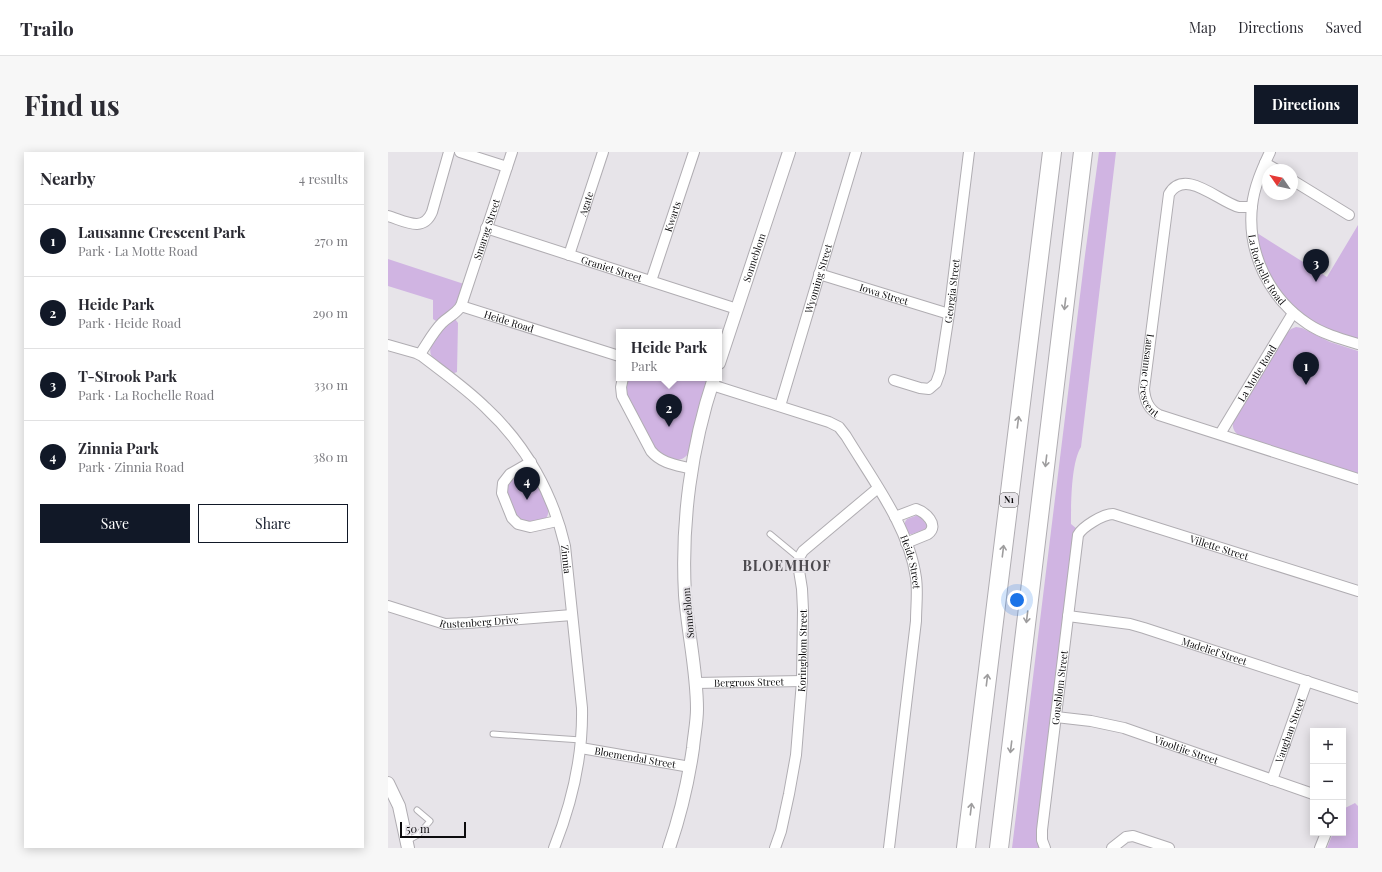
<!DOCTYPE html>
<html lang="en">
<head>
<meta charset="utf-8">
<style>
	:root { --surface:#fff; --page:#f7f7f7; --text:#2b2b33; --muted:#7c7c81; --line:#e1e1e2; --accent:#111827 }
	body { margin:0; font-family:"Playfair Display",serif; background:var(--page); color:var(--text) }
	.controls { position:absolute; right:12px; bottom:12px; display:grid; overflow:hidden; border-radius:0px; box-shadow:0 2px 10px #0003 }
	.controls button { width:36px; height:36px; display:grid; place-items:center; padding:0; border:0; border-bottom:1px solid var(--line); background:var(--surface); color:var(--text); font:20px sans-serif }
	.compass { position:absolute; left:874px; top:12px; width:36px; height:36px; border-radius:50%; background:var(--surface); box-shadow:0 2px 10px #0003; rotate:304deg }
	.scale { position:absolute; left:12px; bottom:10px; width:66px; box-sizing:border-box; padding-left:4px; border:2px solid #0c0b0d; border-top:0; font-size:11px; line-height:14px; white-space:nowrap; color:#0c0b0d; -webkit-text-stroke:3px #e7e4e9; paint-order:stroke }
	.you { position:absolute; left:629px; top:448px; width:14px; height:14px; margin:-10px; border:3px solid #fff; border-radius:50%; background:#1a73e8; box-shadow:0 0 0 6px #1a73e833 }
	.badge { display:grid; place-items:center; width:26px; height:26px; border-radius:50%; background:var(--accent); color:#fff; font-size:13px; font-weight:700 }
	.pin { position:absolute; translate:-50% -33px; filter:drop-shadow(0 1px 2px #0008) }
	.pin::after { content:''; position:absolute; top:21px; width:14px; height:12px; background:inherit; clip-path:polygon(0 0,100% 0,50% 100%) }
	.popup { position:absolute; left:228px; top:177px; width:106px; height:52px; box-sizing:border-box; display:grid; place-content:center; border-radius:0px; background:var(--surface); filter:drop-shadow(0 1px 3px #0005); font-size:13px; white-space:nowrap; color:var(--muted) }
	.popup b { font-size:15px; color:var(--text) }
	.popup::after { content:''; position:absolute; left:50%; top:100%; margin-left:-8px; border:8px solid transparent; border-top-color:var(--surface) }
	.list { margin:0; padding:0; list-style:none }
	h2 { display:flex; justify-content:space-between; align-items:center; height:52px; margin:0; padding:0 16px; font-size:17px }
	h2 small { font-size:13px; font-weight:400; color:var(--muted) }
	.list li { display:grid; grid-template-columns:26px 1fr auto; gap:12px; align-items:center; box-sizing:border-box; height:72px; padding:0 16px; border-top:1px solid var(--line) }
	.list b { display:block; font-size:15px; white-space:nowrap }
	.list p { margin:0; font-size:13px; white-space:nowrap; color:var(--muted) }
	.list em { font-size:13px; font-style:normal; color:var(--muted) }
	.actions { display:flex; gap:8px; padding:12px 16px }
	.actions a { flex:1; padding:9px 0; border:1px solid var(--accent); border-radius:0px; text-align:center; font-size:14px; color:var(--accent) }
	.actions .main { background:var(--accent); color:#fff }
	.icon { flex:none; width:22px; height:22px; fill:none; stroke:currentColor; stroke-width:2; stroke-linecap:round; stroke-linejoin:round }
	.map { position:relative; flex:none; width:970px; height:696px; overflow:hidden; border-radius:0px }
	header { display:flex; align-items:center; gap:24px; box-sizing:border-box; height:56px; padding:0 20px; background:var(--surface); border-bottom:1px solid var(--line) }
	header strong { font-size:19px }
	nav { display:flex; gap:22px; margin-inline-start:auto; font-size:14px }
	.intro { display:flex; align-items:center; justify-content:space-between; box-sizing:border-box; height:96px; padding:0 24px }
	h1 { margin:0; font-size:28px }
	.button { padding:10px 18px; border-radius:0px; background:var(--accent); color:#fff; font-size:14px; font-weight:700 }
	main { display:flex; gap:24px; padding:0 24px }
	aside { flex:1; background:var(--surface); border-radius:0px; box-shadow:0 2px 10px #0003 }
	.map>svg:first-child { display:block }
	.green { fill:#d0b4e2 }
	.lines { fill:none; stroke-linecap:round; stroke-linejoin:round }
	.service-casing { stroke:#b0adb2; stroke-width:7 }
	.minor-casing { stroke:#b0adb2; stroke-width:12 }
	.tertiary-casing { stroke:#b0adb2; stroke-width:14 }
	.motorway-casing { stroke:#b0adb2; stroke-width:20 }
	.service { stroke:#fff; stroke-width:5 }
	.minor { stroke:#fff; stroke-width:10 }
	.tertiary { stroke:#fff; stroke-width:12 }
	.motorway { stroke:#fff; stroke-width:18 }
	.oneway { stroke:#9e9d9e }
	.labels { text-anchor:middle; stroke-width:4; stroke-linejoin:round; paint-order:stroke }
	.shield { fill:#e7e4e9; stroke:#4e4c4f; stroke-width:1 }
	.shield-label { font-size:9px; font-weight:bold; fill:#0c0b0d }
	.street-label { font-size:10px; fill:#0c0b0d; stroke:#e7e4e9 }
	.district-label { font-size:14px; font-weight:bold; letter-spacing:1px; fill:#4c494e; stroke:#e7e4e9 }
</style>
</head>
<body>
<header>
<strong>Trailo</strong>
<nav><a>Map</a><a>Directions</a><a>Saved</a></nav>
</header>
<div class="intro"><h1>Find us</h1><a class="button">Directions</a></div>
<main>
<aside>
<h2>Nearby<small>4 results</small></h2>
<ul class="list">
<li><span class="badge">1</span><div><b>Lausanne Crescent Park</b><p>Park · La Motte Road</p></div><em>270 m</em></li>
<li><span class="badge">2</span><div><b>Heide Park</b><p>Park · Heide Road</p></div><em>290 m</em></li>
<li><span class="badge">3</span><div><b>T-Strook Park</b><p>Park · La Rochelle Road</p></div><em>330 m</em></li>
<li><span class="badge">4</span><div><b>Zinnia Park</b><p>Park · Zinnia Road</p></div><em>380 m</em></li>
</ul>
<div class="actions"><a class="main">Save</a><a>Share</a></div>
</aside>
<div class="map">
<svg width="970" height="696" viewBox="0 0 970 696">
	<rect width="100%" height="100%" fill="#e7e4e9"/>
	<!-- green -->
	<path class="green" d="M711 0H728L693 295C683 311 683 352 683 372L689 377 685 386 649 682 651 696H624L697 103Z
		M970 73V187C957 183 944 179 932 173 896 155 874 120 869 81L939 125Z
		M0 107 76 132 67 154 48 169 45 167V148L0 134Z
		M67 167 70 171 69 220 64 222C58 217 46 210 43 203 38 191 59 173 67 167Z
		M908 175 914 176 942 190 970 199V322L853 285C846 281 843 275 846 267L899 181 903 177Z
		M240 226H320L302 299C294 314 279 307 269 299L239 244 237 236Z
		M135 320C148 320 152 338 156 348 158 352 161 357 160 362 158 372 141 373 134 369 128 366 126 359 124 354 116 334 115 331 135 320Z
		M530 363 535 368 539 373 538 377 524 382H521L517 376V370L519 367Z
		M967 651 970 654V696H939L945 681H955V657Z"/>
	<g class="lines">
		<defs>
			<path id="service" d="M382 382 411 406
				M105 582 193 588
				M19 689 30 683 42 669 29 658"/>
			<g id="minor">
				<path d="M72 0 119 15"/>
				<path id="s1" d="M882 0C874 17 866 35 864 54 859 101 881 146 920 172 935 182 953 187 970 192"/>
				<path d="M877 11 889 18"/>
				<path d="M904 28 961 63"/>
				<path id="s2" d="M864 55C860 55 855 55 851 55 831 50 797 15 781 42L756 237C757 248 760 257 771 263L970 327"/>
				<path d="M0 64C17 69 35 81 44 60L61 0"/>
				<path id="s3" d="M98 76 349 157"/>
				<path id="s4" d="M181 103 215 0"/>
				<path id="s5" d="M431 122 561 162"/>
				<path id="s6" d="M263 129 306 0"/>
				<path id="s7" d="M73 154 124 0"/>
				<path id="s8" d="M0 193 28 201 34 204C56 221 79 237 98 256 138 293 165 342 177 394L194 556C195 605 184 651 166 696"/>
				<path id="s9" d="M32 202C39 192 45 180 54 171 60 165 68 162 73 154L231 204"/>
				<path d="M235 226 233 235 234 244 263 299C274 312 289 313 304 317"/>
				<path id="s10" d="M506 228 532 236 541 237 548 231 552 220 561 162 581 0"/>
				<path id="s11" d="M324 233 441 270 451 275 458 284C484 327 521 375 528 426 530 440 528 455 528 469L501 696"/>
				<path id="s12" d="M392 254 468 0"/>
				<path id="s13" d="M832 282 905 161"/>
				<path d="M143 310 122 322 115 331 114 341 124 366 130 372 142 375 169 369"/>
				<path d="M507 365 528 357C537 360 552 373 540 382L518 391"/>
				<path id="s14" d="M0 454 57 472 80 471 184 463"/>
				<path id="s15" d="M680 464 742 472 756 476 970 546"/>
				<path id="s16" d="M308 531 414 529"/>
				<path id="s17" d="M668 565 703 569 736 576 925 642"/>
				<path id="s18" d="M193 596 302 615"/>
				<path id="s19" d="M884 628 919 529"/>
				<path id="s20" d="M387 696 393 679 401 642 408 603 414 529 415 458 414 437 410 412 412 404 415 399 490 336"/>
				<path id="s21" d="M657 696 654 688V678L690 383C694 375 715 362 725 362L970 439"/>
				<path d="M724 696 738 685 745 684 781 696"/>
				<path d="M932 696 938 681"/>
			</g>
			<g id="tertiary">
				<path id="s22" d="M331 211 401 0"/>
				<path d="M0 631 11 654 20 696"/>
				<path d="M281 696C292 664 300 631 305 596 306 584 309 570 309 557 309 519 300 482 297 443 293 371 303 295 326 226"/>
			</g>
			<path id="motorway" d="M578 696 664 0
				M611 696 695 0"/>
		</defs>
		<!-- service casing -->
		<use href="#service" class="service-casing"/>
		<!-- minor casing -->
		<use href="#minor" class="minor-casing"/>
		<!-- tertiary casing -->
		<use href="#tertiary" class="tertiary-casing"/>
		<!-- motorway casing -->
		<use href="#motorway" class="motorway-casing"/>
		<!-- service -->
		<use href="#service" class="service"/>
		<!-- minor -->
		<use href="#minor" class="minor"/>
		<!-- tertiary -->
		<use href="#tertiary" class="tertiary"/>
		<!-- motorway -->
		<use href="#motorway" class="motorway"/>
	</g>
	<!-- one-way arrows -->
	<defs><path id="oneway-shaft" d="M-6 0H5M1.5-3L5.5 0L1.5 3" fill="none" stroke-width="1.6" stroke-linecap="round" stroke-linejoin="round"/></defs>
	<g class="oneway">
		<use href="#oneway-shaft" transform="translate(677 152) rotate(97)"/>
		<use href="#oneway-shaft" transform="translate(630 270) rotate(-83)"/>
		<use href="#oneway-shaft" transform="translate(658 309) rotate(97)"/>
		<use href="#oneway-shaft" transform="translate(615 399) rotate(-83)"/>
		<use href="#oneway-shaft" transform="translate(639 465) rotate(97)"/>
		<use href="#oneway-shaft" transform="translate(599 528) rotate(-83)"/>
		<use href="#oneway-shaft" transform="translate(623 595) rotate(97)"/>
		<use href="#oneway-shaft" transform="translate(583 657) rotate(-83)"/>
	</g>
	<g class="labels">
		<!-- shield labels -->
		<rect class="shield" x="612" y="341" width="18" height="14" rx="3"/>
		<g class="shield-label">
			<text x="621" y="351">N1</text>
		</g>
		<!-- street labels -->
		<g class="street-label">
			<text dy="4" stroke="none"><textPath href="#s4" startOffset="54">Agate</textPath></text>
			<text dy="4" stroke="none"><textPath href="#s6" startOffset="68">Kwarts</textPath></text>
			<text dy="4" stroke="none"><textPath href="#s7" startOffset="81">Smarag Street</textPath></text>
			<text dy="4" stroke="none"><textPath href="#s22" startOffset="111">Sonneblom</textPath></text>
			<text dy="4" stroke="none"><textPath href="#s3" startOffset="132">Graniet Street</textPath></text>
			<text dy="4" stroke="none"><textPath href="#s1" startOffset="124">La Rochelle Road</textPath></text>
			<text dy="4" stroke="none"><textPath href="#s12" startOffset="133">Wyoming Street</textPath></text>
			<text dy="4" stroke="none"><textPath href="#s10" startOffset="139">Georgia Street</textPath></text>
			<text dy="4" stroke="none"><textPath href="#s5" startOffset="68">Iowa Street</textPath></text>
			<text dy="4" stroke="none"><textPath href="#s9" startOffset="114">Heide Road</textPath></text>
			<text dy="4" stroke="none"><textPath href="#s2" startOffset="276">Lausanne Crescent</textPath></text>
			<text dy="4" stroke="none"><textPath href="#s13" startOffset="71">La Motte Road</textPath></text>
			<text dy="4" stroke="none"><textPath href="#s21" startOffset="469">Villette Street</textPath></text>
			<text dy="4" stroke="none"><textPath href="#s8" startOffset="293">Zinnia</textPath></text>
			<text dy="4" stroke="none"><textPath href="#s11" startOffset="288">Heide Street</textPath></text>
			<text transform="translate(300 461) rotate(-95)" y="4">Sonneblom</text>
			<text dy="4" stroke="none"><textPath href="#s14" startOffset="94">Rustenberg Drive</textPath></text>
			<text dy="4" stroke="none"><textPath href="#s15" startOffset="151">Madelief Street</textPath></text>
			<text dy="4" stroke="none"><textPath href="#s20" startOffset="200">Koringblom Street</textPath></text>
			<text dy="4" stroke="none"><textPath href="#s16" startOffset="53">Bergroos Street</textPath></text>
			<text dy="4" stroke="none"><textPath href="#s21" startOffset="162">Gousblom Street</textPath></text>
			<text dy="4" stroke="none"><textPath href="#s19" startOffset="53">Vaughan Street</textPath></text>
			<text dy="4" stroke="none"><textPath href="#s17" startOffset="135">Viooltjie Street</textPath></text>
			<text dy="4" stroke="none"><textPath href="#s18" startOffset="55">Bloemendal Street</textPath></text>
		</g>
		<!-- district labels -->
		<g class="district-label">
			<text x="399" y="419">BLOEMHOF</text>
		</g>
	</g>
</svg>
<div class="controls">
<button>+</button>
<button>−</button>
<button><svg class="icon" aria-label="locate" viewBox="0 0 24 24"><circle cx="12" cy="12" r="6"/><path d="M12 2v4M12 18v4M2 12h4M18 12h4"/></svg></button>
</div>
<svg class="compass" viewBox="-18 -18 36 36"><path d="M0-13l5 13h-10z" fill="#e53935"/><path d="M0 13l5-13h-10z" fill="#7c7c81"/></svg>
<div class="scale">50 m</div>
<div class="you"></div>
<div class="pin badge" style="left:918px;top:233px">1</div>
<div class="pin badge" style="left:281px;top:275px">2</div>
<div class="popup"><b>Heide Park</b>Park</div>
<div class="pin badge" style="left:928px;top:130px">3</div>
<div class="pin badge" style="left:139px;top:348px">4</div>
</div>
</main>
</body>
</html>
